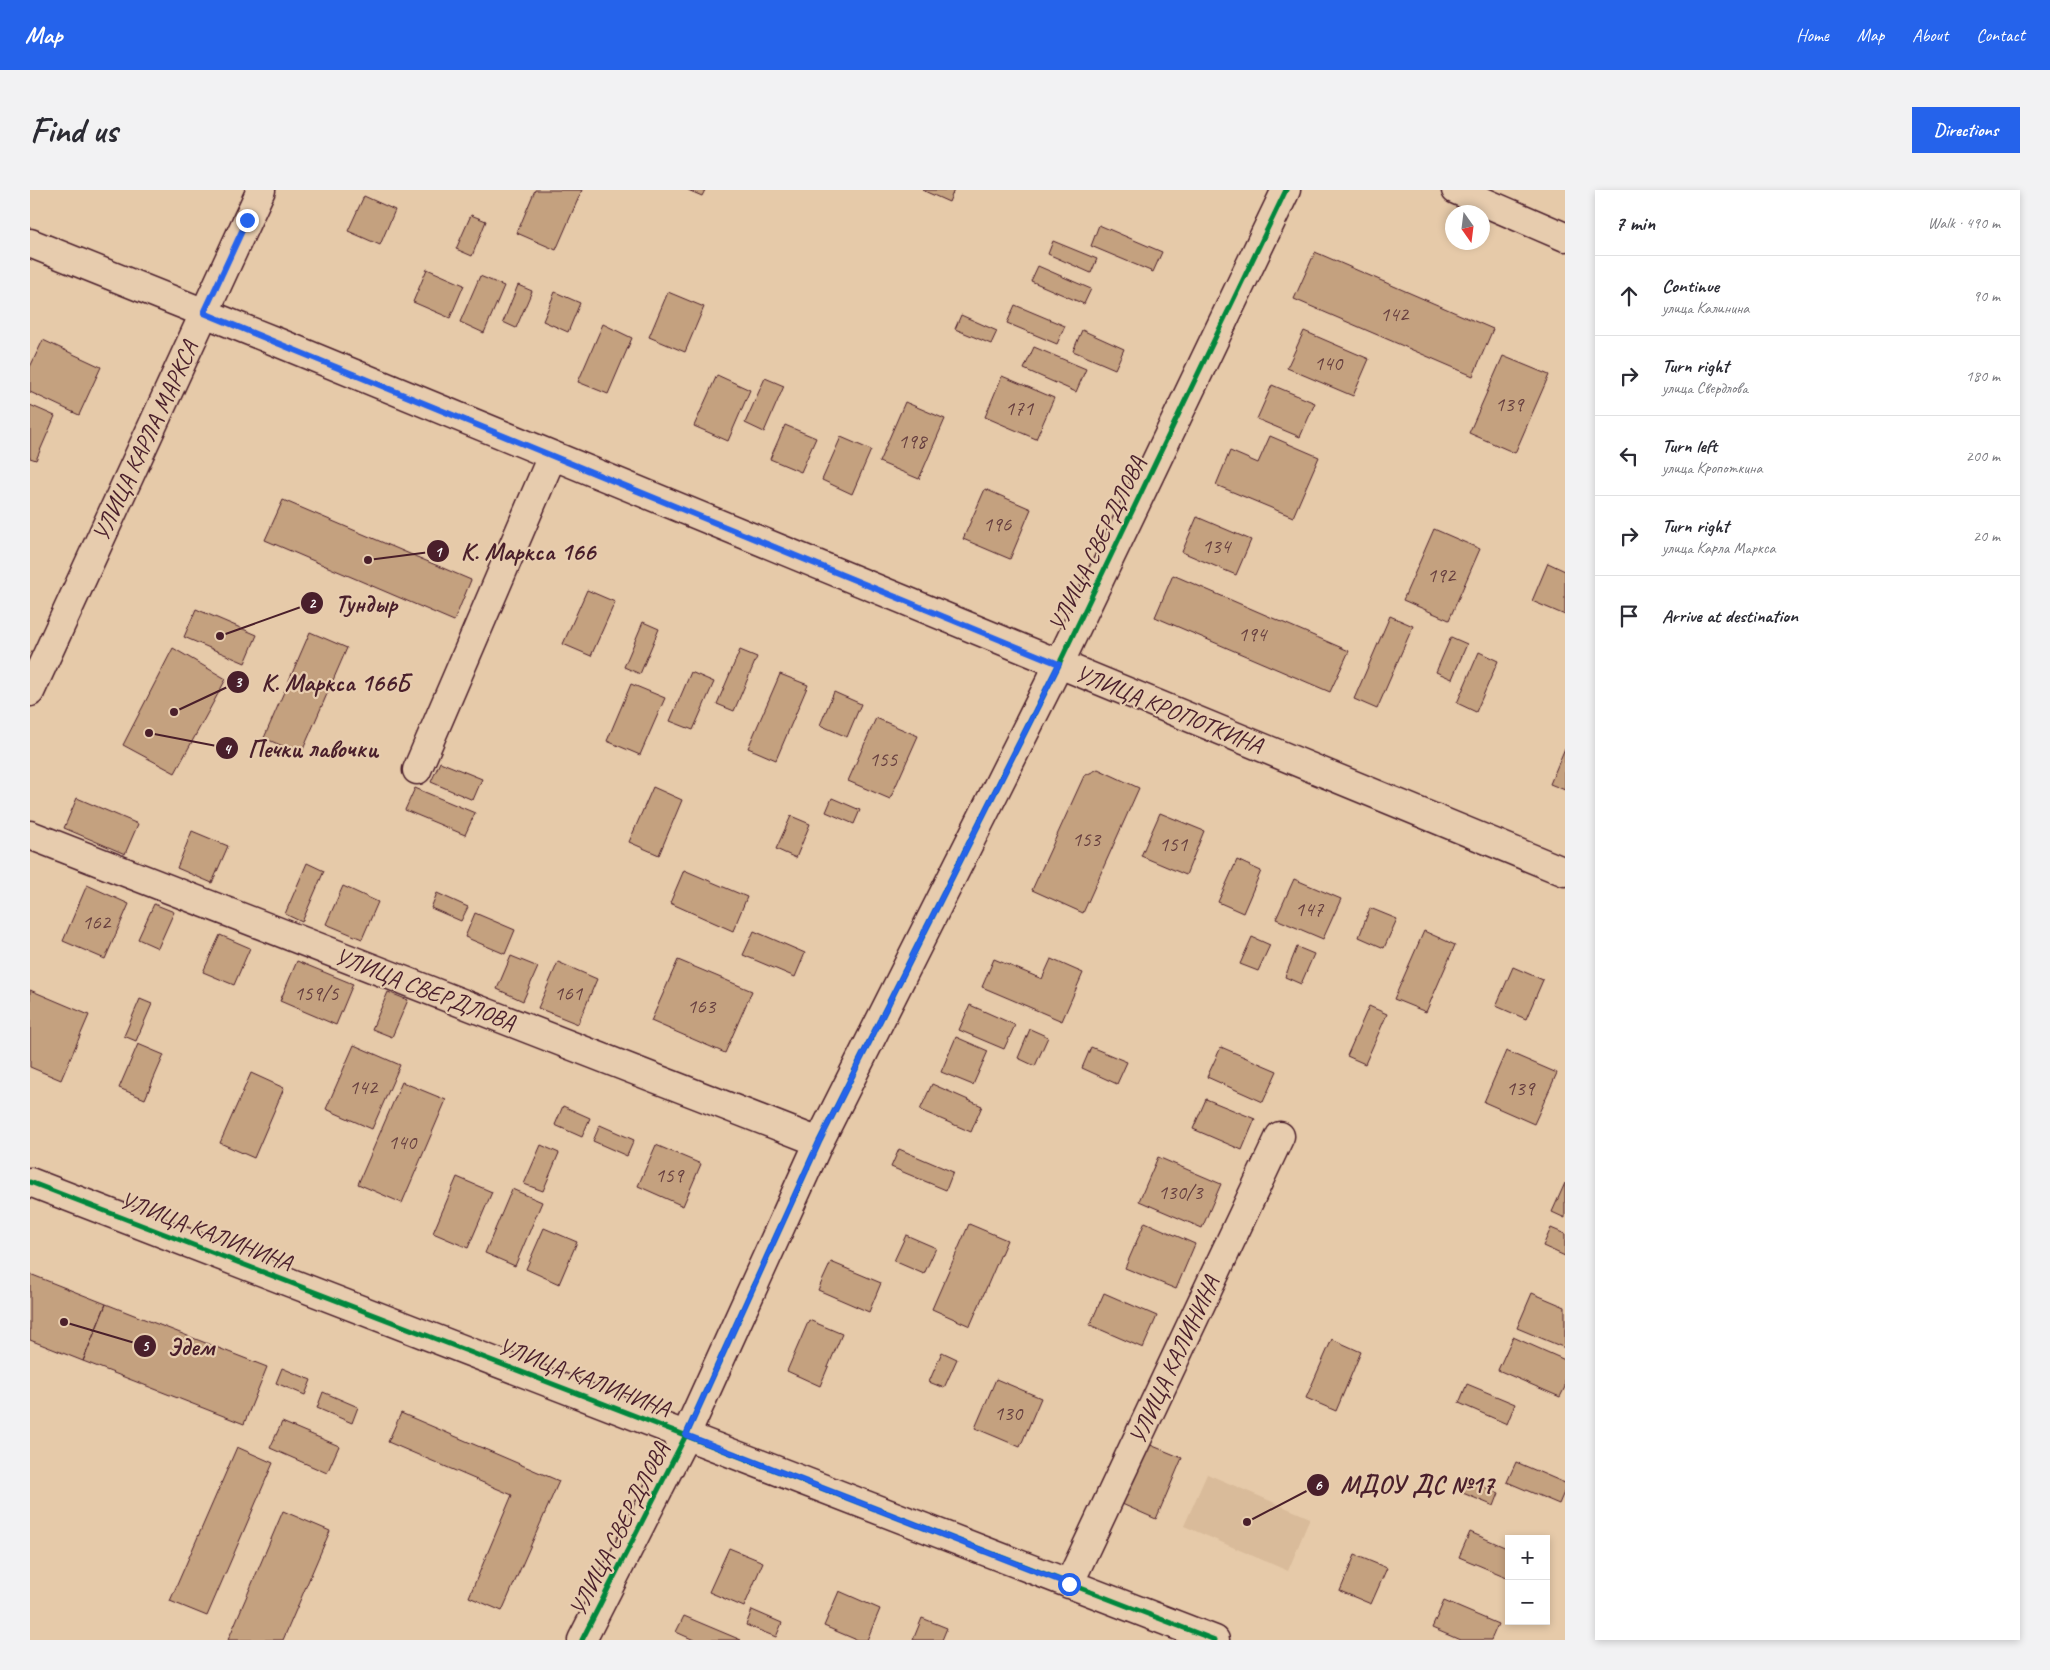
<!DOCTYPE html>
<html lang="en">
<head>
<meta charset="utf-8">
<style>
	:root { --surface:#fff; --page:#f2f2f3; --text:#2b2b33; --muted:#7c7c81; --line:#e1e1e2; --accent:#2563eb }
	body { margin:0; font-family:Caveat,sans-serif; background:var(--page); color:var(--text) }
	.controls { position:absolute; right:15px; bottom:15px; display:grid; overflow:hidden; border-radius:0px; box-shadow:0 2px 8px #0003 }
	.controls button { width:45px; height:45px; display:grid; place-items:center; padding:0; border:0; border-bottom:1px solid var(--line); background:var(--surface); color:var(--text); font:25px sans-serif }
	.compass { position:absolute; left:1415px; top:15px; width:45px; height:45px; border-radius:50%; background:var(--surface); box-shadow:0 2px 8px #0003; rotate:166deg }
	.stop { position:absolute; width:15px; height:15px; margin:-11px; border:4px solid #2563eb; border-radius:50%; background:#fff }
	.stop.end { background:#2563eb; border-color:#fff; box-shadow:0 1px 5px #0008 }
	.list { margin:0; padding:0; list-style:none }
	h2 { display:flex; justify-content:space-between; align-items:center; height:65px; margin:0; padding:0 20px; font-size:21px }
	h2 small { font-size:16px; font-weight:400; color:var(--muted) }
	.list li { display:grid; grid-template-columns:32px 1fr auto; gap:15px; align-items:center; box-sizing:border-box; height:80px; padding:0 20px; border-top:1px solid var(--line) }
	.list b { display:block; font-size:19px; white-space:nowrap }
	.list p { margin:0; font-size:16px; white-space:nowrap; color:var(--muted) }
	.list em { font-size:16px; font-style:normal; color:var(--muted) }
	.icon { flex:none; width:28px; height:28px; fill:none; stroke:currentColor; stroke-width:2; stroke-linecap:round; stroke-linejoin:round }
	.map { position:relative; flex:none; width:1535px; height:1450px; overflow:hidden; border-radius:0px }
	header { display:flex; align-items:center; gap:30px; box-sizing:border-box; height:70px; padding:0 25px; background:var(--accent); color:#fff }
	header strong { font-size:24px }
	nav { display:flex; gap:28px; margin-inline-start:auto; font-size:18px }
	.intro { display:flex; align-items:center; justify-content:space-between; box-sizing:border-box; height:120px; padding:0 30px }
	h1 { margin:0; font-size:35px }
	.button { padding:12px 22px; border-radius:0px; background:var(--accent); color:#fff; font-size:18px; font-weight:700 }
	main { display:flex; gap:30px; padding:0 30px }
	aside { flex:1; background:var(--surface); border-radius:0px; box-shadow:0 2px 8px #0003 }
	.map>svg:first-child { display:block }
	.built { fill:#d9bb9a }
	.building { fill:#c4a17f; stroke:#4a1f2b }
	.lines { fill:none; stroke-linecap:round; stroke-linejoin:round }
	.minor-casing { stroke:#4a1f2b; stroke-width:31 }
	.major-casing { stroke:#4a1f2b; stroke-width:31 }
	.minor { stroke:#e7ccae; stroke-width:28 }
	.major { stroke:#e7ccae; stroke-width:28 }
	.cycleway-casing { stroke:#e7ccae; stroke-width:8 }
	.cycleway { stroke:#00873e; stroke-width:5 }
	.route { stroke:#2563eb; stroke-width:6 }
	.labels { text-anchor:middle; stroke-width:4.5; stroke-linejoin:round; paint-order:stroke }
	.number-label { font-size:21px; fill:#684040 }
	.street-label { font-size:24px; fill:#4a1f2b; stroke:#e7ccae }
	.leader { fill:none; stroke:#4a1f2b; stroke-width:2 }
	.callout-dot { fill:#4a1f2b; stroke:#e7ccae; stroke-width:2 }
	.mark-label { font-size:15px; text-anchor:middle; font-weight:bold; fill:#fff }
	.callout-label { font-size:25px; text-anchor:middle; font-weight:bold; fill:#4a1f2b; stroke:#e7ccae; stroke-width:4.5; stroke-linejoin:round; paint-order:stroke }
</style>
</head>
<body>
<header>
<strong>Map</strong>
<nav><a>Home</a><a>Map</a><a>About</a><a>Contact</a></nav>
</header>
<div class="intro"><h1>Find us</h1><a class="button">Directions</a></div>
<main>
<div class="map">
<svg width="1535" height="1450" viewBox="0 0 1535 1450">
	<rect width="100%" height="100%" fill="#e6caa9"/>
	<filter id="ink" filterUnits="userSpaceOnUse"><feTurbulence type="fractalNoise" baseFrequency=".02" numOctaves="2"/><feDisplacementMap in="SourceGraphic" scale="10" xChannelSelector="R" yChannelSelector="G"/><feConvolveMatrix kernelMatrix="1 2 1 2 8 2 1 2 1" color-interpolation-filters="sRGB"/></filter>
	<g filter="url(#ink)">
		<!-- built -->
		<path class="built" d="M1177 1284 1280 1328 1258 1381 1154 1336Z"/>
		<!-- building -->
		<path class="building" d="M505 0H552L526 60 487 43Z
			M658 0H675L672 6Z
			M892 0H924L919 12Z
			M334 6 365 20 350 55 318 41Z
			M441 25 456 31 442 66 426 59Z
			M1069 35 1132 62 1123 82 1061 56Z
			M1023 51 1067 69 1061 83 1018 64Z
			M1285 62 1463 139 1443 186 1264 109Z
			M1008 76 1061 99 1054 114 1001 91Z
			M397 79 434 95 420 128 383 112Z
			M450 86 474 96 454 143 430 132Z
			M488 95 502 101 486 138 473 132Z
			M525 102 550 113 538 142 513 131Z
			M638 102 674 117 655 162 619 147Z
			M985 115 1035 136 1027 154 977 133Z
			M931 125 967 141 961 154 925 139Z
			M573 134 602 148 578 204 548 192Z
			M1052 140 1094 159 1085 179 1043 161Z
			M1274 141 1339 169 1323 206 1257 178Z
			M13 150 71 177 49 225 0 202V177Z
			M1004 157 1056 179 1046 202 994 179Z
			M1473 166 1519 185 1485 263 1439 243Z
			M687 185 720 200 698 251 664 236Z
			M972 186 1024 208 1006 249 955 227Z
			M735 188 754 196 734 242 715 233Z
			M1242 195 1285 213 1270 247 1227 229Z
			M875 212 915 229 889 289 849 272Z
			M0 215 25 226 6 270 0 268Z
			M755 235 786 248 771 282 740 269Z
			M1240 246 1289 267 1263 327 1186 295 1200 261 1228 273Z
			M811 247 841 260 822 304 792 290Z
			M955 299 1001 319 980 369 933 349Z
			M253 310 441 390 424 431 235 350Z
			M1167 327 1221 350 1206 385 1152 362Z
			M1404 339 1450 359 1419 430 1373 410Z
			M1518 373 1535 381V425L1502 411Z
			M1143 385 1319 461 1300 502 1125 427Z
			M557 400 585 412 561 466 533 454Z
			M166 419 227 445 215 473 154 447Z
			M1360 426 1383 436 1347 519 1324 509Z
			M613 432 629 439 610 484 594 477Z
			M280 442 317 458 271 564 234 548Z
			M1421 447 1437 454 1422 489 1406 482Z
			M143 458 196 489 145 583 93 555Z
			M710 460 727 467 704 521 687 514Z
			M1449 462 1468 471 1446 522 1427 513Z
			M661 482 684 492 663 540 640 531Z
			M750 484 778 495 746 570 718 558Z
			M601 494 635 508 610 565 577 551Z
			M804 502 831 514 817 547 790 535Z
			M846 528 888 546 860 609 818 591Z
			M1535 558V600L1520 594Z
			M410 572 452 589 443 610 401 592Z
			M1068 579 1109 598 1053 723 1002 700 1054 586Z
			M623 597 652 610 629 665 599 652Z
			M385 598 445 623 435 645 375 620Z
			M47 608 108 634 95 664 34 638Z
			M802 608 830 620 824 634 796 622Z
			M1130 623 1174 641 1156 685 1111 666Z
			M761 626 780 634 766 668 746 659Z
			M162 641 198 656 182 693 147 678Z
			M1207 670 1231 681 1213 723 1188 712Z
			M277 673 294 681 272 732 255 724Z
			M654 680 717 707 703 741 640 713Z
			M1264 689 1311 709 1293 749 1246 729Z
			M57 695 99 714 75 769 33 751Z
			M313 696 348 712 332 749 296 734Z
			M407 703 438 717 431 731 401 718Z
			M124 714 144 722 128 758 108 749Z
			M1340 718 1367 729 1354 758 1329 747Z
			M445 723 485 740 475 764 435 747Z
			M724 741 775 763 765 787 713 765Z
			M1394 741 1425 755 1396 822 1364 809Z
			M190 745 220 758 204 795 173 782Z
			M1222 747 1240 755 1228 781 1210 774Z
			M1267 757 1284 764 1271 794 1255 787Z
			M481 766 508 777 493 811 467 799Z
			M964 769 1012 789 1021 769 1053 783 1032 831 952 797Z
			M648 770 722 801 695 863 621 831Z
			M267 771 323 794 306 835 250 811Z
			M528 772 567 789 548 834 508 818Z
			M1483 777 1513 790 1496 829 1466 816Z
			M0 800 59 825 31 890 0 877Z
			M358 802 378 810 362 847 342 839Z
			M110 809 122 814 106 851 94 846Z
			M940 815 985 835 974 859 929 840Z
			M1339 816 1357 824 1335 874 1317 866Z
			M1000 839 1018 847 1005 876 988 868Z
			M926 847 958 861 943 895 911 882Z
			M108 854 134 865 115 909 89 898Z
			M324 855 370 875 342 939 296 919Z
			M1061 857 1097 872 1087 894 1052 878Z
			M1191 857 1247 881 1233 912 1177 887Z
			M1476 861 1527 883 1504 934 1454 912Z
			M221 883 254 898 224 968 190 953Z
			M372 892 416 910 372 1013 328 994Z
			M902 894 952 916 941 942 890 920Z
			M1176 909 1225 929 1212 960 1163 939Z
			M533 916 560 928 552 947 525 935Z
			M570 935 604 950 597 966 563 951Z
			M511 955 529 963 513 1001 494 994Z
			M626 955 671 974 653 1016 608 996Z
			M869 959 923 982 916 1000 861 977Z
			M1128 967 1191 994 1172 1038 1109 1011Z
			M427 987 462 1002 438 1058 403 1043Z
			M1535 993V1028L1522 1022Z
			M482 999 512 1012 485 1076 455 1063Z
			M1115 1032 1165 1054 1146 1099 1095 1078Z
			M939 1034 977 1050 940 1136 902 1119Z
			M514 1038 547 1052 529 1094 496 1079Z
			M1521 1038 1535 1044V1066L1513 1056Z
			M876 1045 906 1058 894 1084 864 1071Z
			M801 1072 851 1093 839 1122 788 1100Z
			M0 1084 76 1114 53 1171 0 1150Z
			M1074 1103 1127 1126 1113 1158 1060 1135Z
			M1502 1103 1535 1117V1158L1487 1138Z
			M76 1114 237 1177 214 1234 53 1171Z
			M779 1130 812 1144 790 1196 757 1181Z
			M1483 1147 1535 1170V1197L1530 1207 1468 1180Z
			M1302 1149 1331 1162 1306 1221 1276 1208Z
			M912 1162 927 1169 914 1198 899 1192Z
			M252 1178 281 1190 275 1205 246 1193Z
			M966 1189 1011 1208 990 1257 945 1238Z
			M1437 1194 1485 1214 1477 1234 1429 1213Z
			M293 1202 328 1217 322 1233 287 1218Z
			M371 1223 529 1291 472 1421 439 1407 482 1305 358 1252Z
			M252 1232 309 1256 297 1283 240 1258Z
			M1118 1254 1152 1268 1126 1329 1092 1314Z
			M207 1257 243 1273 177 1426 140 1411Z
			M1486 1272 1535 1293V1300L1529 1314 1477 1292Z
			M1433 1288 1469 1303 1464 1316 1428 1301Z
			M253 1321 300 1341 253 1450H198Z
			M1440 1342 1479 1359V1388L1429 1367Z
			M699 1358 733 1372 714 1417 679 1402Z
			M1325 1365 1357 1378 1341 1414 1310 1401Z
			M809 1401 850 1419 837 1450H827L794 1436Z
			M1414 1411 1468 1434 1461 1450H1430L1402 1438Z
			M722 1420 752 1433 746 1447 716 1435Z
			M654 1426 711 1450H664L646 1442Z
			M892 1428 917 1438 912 1450H883Z"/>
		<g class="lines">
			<defs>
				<path id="minor" d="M1426 0 1535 47
					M0 502 231 0
					M387 580 522 266
					M0 645 789 952
					M0 992 1185 1450
					M1039 1394 1250 946
					M552 1450 656 1245 789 952 1029 474 1256 0"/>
				<path id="major" d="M0 53 247 152 1535 682"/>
			</defs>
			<!-- minor casing -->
			<use href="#minor" class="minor-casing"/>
			<!-- major casing -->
			<use href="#major" class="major-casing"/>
			<!-- minor -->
			<use href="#minor" class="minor"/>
			<!-- major -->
			<use href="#major" class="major"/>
			<defs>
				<path id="cycleway" d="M0 992 1185 1450
					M552 1450 656 1245 789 952 1029 474 1256 0"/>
			</defs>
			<!-- cycleway casing -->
			<use href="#cycleway" class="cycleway-casing"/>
			<!-- cycleway -->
			<use href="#cycleway" class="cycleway"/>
		</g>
	</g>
	<g class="lines" filter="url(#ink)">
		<!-- route -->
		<path class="route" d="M217 30 174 123 1029 474 789 952 656 1245 1039 1394"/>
	</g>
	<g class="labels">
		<!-- number labels -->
		<g class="number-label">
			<text x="1364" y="131">142</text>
			<text x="1298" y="180">140</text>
			<text x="1479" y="221">139</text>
			<text x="989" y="225">171</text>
			<text x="882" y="258">198</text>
			<text x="967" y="341">196</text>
			<text x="1186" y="363">134</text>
			<text x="1411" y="392">192</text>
			<text x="1222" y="451">194</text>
			<text x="853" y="576">155</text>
			<text x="1056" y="656">153</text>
			<text x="1143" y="661">151</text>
			<text x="1279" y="726">147</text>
			<text x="66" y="739">162</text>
			<text x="286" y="810">159/5</text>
			<text x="538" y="810">161</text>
			<text x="671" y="823">163</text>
			<text x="333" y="904">142</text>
			<text x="1490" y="905">139</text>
			<text x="372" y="959">140</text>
			<text x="639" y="992">159</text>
			<text x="1150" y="1009">130/3</text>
			<text x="978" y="1230">130</text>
		</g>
		<!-- street labels -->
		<g class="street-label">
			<text transform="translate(115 251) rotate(-65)" y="8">УЛИЦА КАРЛА МАРКСА</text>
			<text transform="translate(1067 354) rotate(-64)" y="8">УЛИЦА СВЕРДЛОВА</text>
			<text transform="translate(1139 519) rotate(22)" y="8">УЛИЦА КРОПОТКИНА</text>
			<text transform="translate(395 799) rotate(21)" y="8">УЛИЦА СВЕРДЛОВА</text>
			<text transform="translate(176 1041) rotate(21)" y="8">УЛИЦА КАЛИНИНА</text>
			<text transform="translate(1144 1170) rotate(-65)" y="8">УЛИЦА КАЛИНИНА</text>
			<text transform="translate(554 1187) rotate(21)" y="8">УЛИЦА КАЛИНИНА</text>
			<text transform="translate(589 1339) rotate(-63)" y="8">УЛИЦА СВЕРДЛОВА</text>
		</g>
	</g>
	<!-- callouts -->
	<path class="leader" d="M338 370L408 361M190 446L282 413M144 522L208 492M119 543L197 558M34 1132L115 1156M1217 1332L1288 1295"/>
	<g class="callout-dot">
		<circle cx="338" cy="370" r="5"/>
		<circle cx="190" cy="446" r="5"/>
		<circle cx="144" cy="522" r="5"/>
		<circle cx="119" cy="543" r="5"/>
		<circle cx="34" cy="1132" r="5"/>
		<circle cx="1217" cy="1332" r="5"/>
		<circle cx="408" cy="361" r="12"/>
		<circle cx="282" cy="413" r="12"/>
		<circle cx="208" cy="492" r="12"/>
		<circle cx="197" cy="558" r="12"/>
		<circle cx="115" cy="1156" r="12"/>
		<circle cx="1288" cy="1295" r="12"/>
	</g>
	<g class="mark-label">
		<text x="408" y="367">1</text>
		<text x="282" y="418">2</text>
		<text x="208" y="497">3</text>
		<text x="197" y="564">4</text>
		<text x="115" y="1161">5</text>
		<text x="1288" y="1300">6</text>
	</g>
	<g class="callout-label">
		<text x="498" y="370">К. Маркса 166</text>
		<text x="336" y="422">Тундыр</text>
		<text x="305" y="501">К. Маркса 166Б</text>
		<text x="283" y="567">Печки лавочки</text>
		<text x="161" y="1165">Эдем</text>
		<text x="1387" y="1303">МДОУ ДС №17</text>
	</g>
</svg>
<div class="controls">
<button>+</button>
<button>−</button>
</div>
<svg class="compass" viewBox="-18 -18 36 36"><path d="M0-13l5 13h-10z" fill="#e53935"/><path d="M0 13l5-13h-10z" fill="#7c7c81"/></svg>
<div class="stop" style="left:1039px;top:1394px"></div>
<div class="stop end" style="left:217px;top:30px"></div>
</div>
<aside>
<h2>7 min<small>Walk · 490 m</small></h2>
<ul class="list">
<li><svg class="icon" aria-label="ahead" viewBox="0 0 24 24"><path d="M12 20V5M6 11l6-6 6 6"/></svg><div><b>Continue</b><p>улица Калинина</p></div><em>90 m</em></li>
<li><svg class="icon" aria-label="right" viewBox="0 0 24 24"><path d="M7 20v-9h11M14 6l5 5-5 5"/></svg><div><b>Turn right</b><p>улица Свердлова</p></div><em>180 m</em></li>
<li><svg class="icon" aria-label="left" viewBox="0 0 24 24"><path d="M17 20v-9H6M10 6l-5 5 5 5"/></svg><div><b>Turn left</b><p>улица Кропоткина</p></div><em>200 m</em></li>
<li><svg class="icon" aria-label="right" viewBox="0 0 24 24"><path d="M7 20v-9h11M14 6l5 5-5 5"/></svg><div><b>Turn right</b><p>улица Карла Маркса</p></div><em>20 m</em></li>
<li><svg class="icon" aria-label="arrive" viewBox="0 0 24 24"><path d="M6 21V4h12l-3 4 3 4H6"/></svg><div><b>Arrive at destination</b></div></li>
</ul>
</aside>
</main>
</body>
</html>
